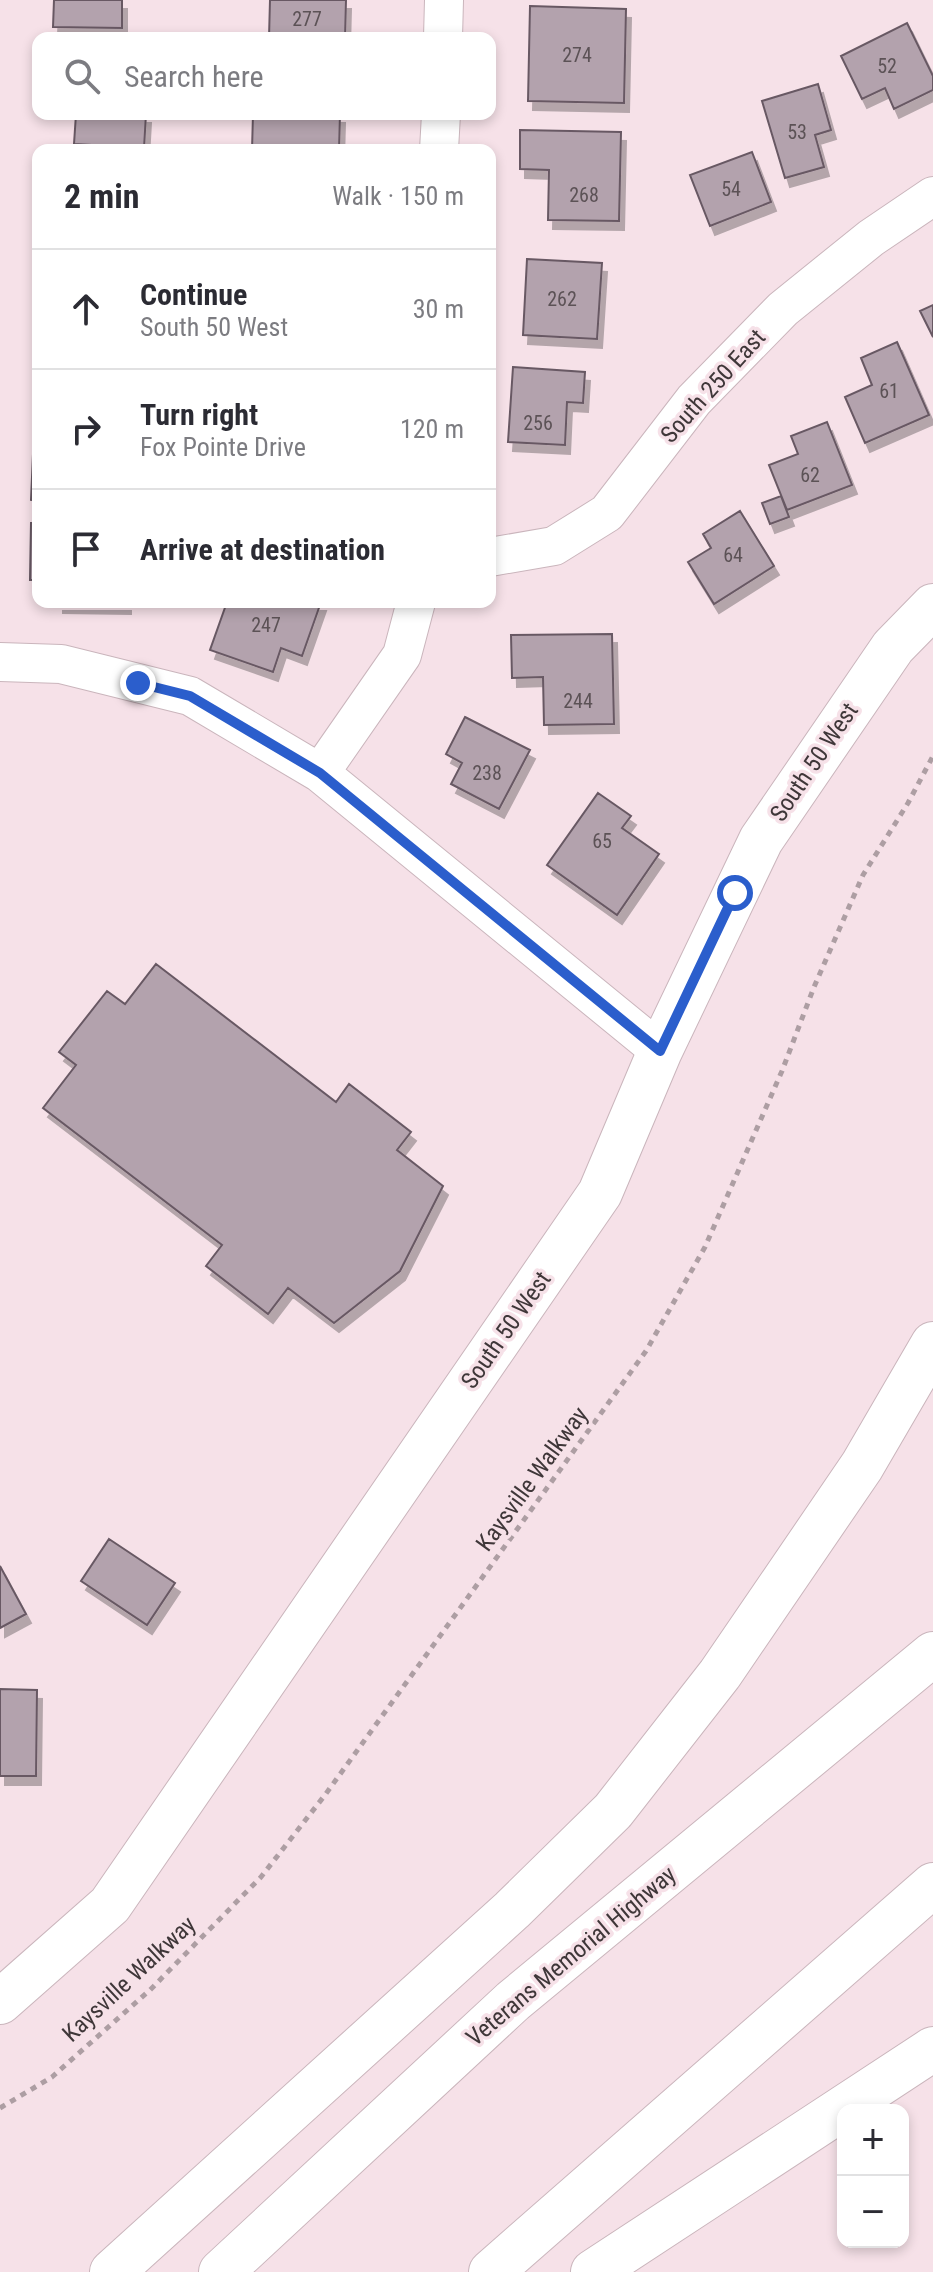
<!DOCTYPE html>
<html lang="en">
<head>
<meta charset="utf-8">
<style>
	:root { --surface:#fff; --page:#f7f7f7; --text:#2b2b33; --muted:#7c7c81; --line:#e1e1e2 }
	body { margin:0; font-family:"Roboto Condensed",sans-serif; background:var(--page); color:var(--text) }
	.controls { position:absolute; right:24px; bottom:24px; display:grid; overflow:hidden; border-radius:16px; box-shadow:0 4px 12px #0003 }
	.controls button { width:72px; height:72px; display:grid; place-items:center; padding:0; border:0; border-bottom:2px solid var(--line); background:var(--surface); color:var(--text); font:40px sans-serif }
	.stop { position:absolute; width:24px; height:24px; margin:-18px; border:6px solid #2b5ecc; border-radius:50%; background:#fff }
	.stop.end { background:#2b5ecc; border-color:#fff; box-shadow:0 2px 8px #0008 }
	.list { margin:0; padding:0; list-style:none }
	h2 { display:flex; justify-content:space-between; align-items:center; height:104px; margin:0; padding:0 32px; font-size:34px }
	h2 small { font-size:26px; font-weight:400; color:var(--muted) }
	.list li { display:grid; grid-template-columns:52px 1fr auto; gap:24px; align-items:center; box-sizing:border-box; height:120px; padding:0 32px; border-top:2px solid var(--line) }
	.list b { display:block; font-size:30px; white-space:nowrap }
	.list p { margin:0; font-size:26px; white-space:nowrap; color:var(--muted) }
	.list em { font-size:26px; font-style:normal; color:var(--muted) }
	.icon { flex:none; width:44px; height:44px; fill:none; stroke:currentColor; stroke-width:2; stroke-linecap:round; stroke-linejoin:round }
	.map { position:relative; flex:none; width:933px; height:2272px; overflow:hidden }
	.search { position:absolute; background:var(--surface); box-shadow:0 4px 12px #0003; left:32px; top:32px; width:464px; height:88px; display:flex; align-items:center; gap:20px; box-sizing:border-box; padding:0 28px; border-radius:16px; color:var(--muted); font-size:30px }
	.panel { position:absolute; background:var(--surface); box-shadow:0 4px 12px #0003; left:32px; top:144px; width:464px; height:464px; border-radius:16px }
	.map>svg:first-child { display:block }
	.building { fill:#b3a2ad; stroke:#685964; stroke-width:2; filter:url(#shadow) }
	.lines { fill:none; stroke-linecap:round; stroke-linejoin:round }
	.minor-casing { stroke:#cab5bc; stroke-width:40 }
	.tertiary-casing { stroke:#cab5bc; stroke-width:46 }
	.motorway-casing { stroke:#cab5bc; stroke-width:46 }
	.path { stroke:#ad9ea3; stroke-width:5; stroke-dasharray:6 6; stroke-linecap:butt }
	.minor { stroke:#fff; stroke-width:38 }
	.tertiary { stroke:#fff; stroke-width:44 }
	.motorway { stroke:#fff; stroke-width:44 }
	.route { stroke:#2b5ecc; stroke-width:10 }
	.labels { text-anchor:middle; stroke-width:7; stroke-linejoin:round; paint-order:stroke }
	.number-label { font-size:20px; fill:#5c5256 }
	.street-label { font-size:24px; fill:#3f3739; stroke:#f6e1e8 }
</style>
</head>
<body>
<div class="map">
<svg width="933" height="2272" viewBox="0 0 933 2272">
	<defs>
		<filter id="shadow"><feDropShadow dx="5" dy="9" stdDeviation="0" flood-color="#0004"/></filter>
	</defs>
	<rect width="100%" height="100%" fill="#f6e1e8"/>
	<!-- building -->
	<path class="building" d="M54 0H122V28L53 27Z
		M270 0H346L345 38H269Z
		M530 6 626 9 624 103 528 101Z
		M907 23 933 76V90L894 109 885 88 862 99 841 56Z
		M818 84 831 130 815 135 824 167 785 178 762 101Z
		M76 114H146L144 148 74 144Z
		M253 114H340L339 150H252Z
		M520 130 621 132 619 221 548 220 549 170 520 169Z
		M752 152 771 202 710 226 690 175Z
		M527 259 602 263 597 339 523 335Z
		M933 305V337L920 311Z
		M897 342 929 415 865 443 845 397 872 385 861 358Z
		M513 367 585 372 583 403 567 402 565 445 508 442Z
		M827 422 852 485 787 510 769 465 798 454 791 436Z
		M34 431H38V501L31 500Z
		M781 496 789 517 770 524 762 503Z
		M740 511 774 566 714 604 688 562 711 548 703 534Z
		M31 523H38V580H30Z
		M58 602H126V605L58 604Z
		M227 602H321L302 656 281 648 273 672 210 650Z
		M612 634 614 724 544 725 543 677 512 678 511 635Z
		M465 717 530 750 499 809 451 784 462 763 446 754Z
		M598 793 631 816 622 828 659 854 617 915 547 865Z
		M156 964 336 1102 349 1084 411 1132 397 1150 443 1186 400 1271 334 1323 288 1288 268 1314 206 1266 222 1245 43 1108 76 1065 59 1052 107 991 125 1004Z
		M109 1539 175 1583 147 1625 81 1581Z
		M0 1566 26 1614 0 1628Z
		M0 1689 37 1690 36 1776H0Z"/>
	<g class="lines">
		<defs>
			<path id="minor" d="M443 38 444 0
				M439 150 441 114
				M490 557 554 546 607 513 694 400 783 309 871 238 933 196
				M0 662 61 664 190 696 320 773 660 1051
				M320 773 402 655 416 602"/>
			<path id="tertiary" d="M0 2002 110 1905 600 1193 660 1051 761 840 893 647 933 606"/>
			<path id="motorway" d="M112 2272 512 1910 613 1811 720 1674 862 1466 933 1344
				M221 2272 513 2001 933 1654
				M491 2272 933 1885
				M593 2272 933 2049"/>
		</defs>
		<!-- minor casing -->
		<use href="#minor" class="minor-casing"/>
		<!-- tertiary casing -->
		<use href="#tertiary" class="tertiary-casing"/>
		<!-- motorway casing -->
		<use href="#motorway" class="motorway-casing"/>
		<!-- path -->
		<path class="path" d="M0 2108 52 2077 150 1990 261 1877 325 1795 646 1351 705 1247 782 1071 814 987 863 875 908 803 933 756"/>
		<!-- minor -->
		<use href="#minor" class="minor"/>
		<!-- tertiary -->
		<use href="#tertiary" class="tertiary"/>
		<!-- motorway -->
		<use href="#motorway" class="motorway"/>
	</g>
	<g class="lines">
		<!-- route -->
		<path class="route" d="M138 683 190 696 320 773 660 1051 735 893"/>
	</g>
	<g class="labels">
		<!-- number labels -->
		<g class="number-label">
			<text x="307" y="26">277</text>
			<text x="577" y="62">274</text>
			<text x="887" y="73">52</text>
			<text x="797" y="139">53</text>
			<text x="731" y="196">54</text>
			<text x="584" y="202">268</text>
			<text x="562" y="306">262</text>
			<text x="889" y="398">61</text>
			<text x="538" y="430">256</text>
			<text x="810" y="482">62</text>
			<text x="733" y="562">64</text>
			<text x="266" y="632">247</text>
			<text x="578" y="708">244</text>
			<text x="487" y="780">238</text>
			<text x="602" y="848">65</text>
		</g>
		<!-- street labels -->
		<g class="street-label">
			<text transform="translate(713 386) rotate(-48)" y="8">South 250 East</text>
			<text transform="translate(814 762) rotate(-56)" y="8">South 50 West</text>
			<text transform="translate(506 1330) rotate(-55)" y="8">South 50 West</text>
			<text transform="translate(532 1479) rotate(-54)" y="8">Kaysville Walkway</text>
			<text transform="translate(571 1956) rotate(-40)" y="8">Veterans Memorial Highway</text>
			<text transform="translate(129 1979) rotate(-43)" y="8">Kaysville Walkway</text>
		</g>
	</g>
</svg>
<div class="controls">
<button>+</button>
<button>−</button>
</div>
<div class="stop" style="left:735px;top:893px"></div>
<div class="stop end" style="left:138px;top:683px"></div>
<div class="search"><svg class="icon" aria-label="search" viewBox="0 0 24 24"><circle cx="10" cy="10" r="6"/><path d="M15 15l6 6"/></svg>Search here</div>
<section class="panel">
<h2>2 min<small>Walk · 150 m</small></h2>
<ul class="list">
<li><svg class="icon" aria-label="ahead" viewBox="0 0 24 24"><path d="M12 20V5M6 11l6-6 6 6"/></svg><div><b>Continue</b><p>South 50 West</p></div><em>30 m</em></li>
<li><svg class="icon" aria-label="right" viewBox="0 0 24 24"><path d="M7 20v-9h11M14 6l5 5-5 5"/></svg><div><b>Turn right</b><p>Fox Pointe Drive</p></div><em>120 m</em></li>
<li><svg class="icon" aria-label="arrive" viewBox="0 0 24 24"><path d="M6 21V4h12l-3 4 3 4H6"/></svg><div><b>Arrive at destination</b></div></li>
</ul>
</section>
</div>
</body>
</html>
